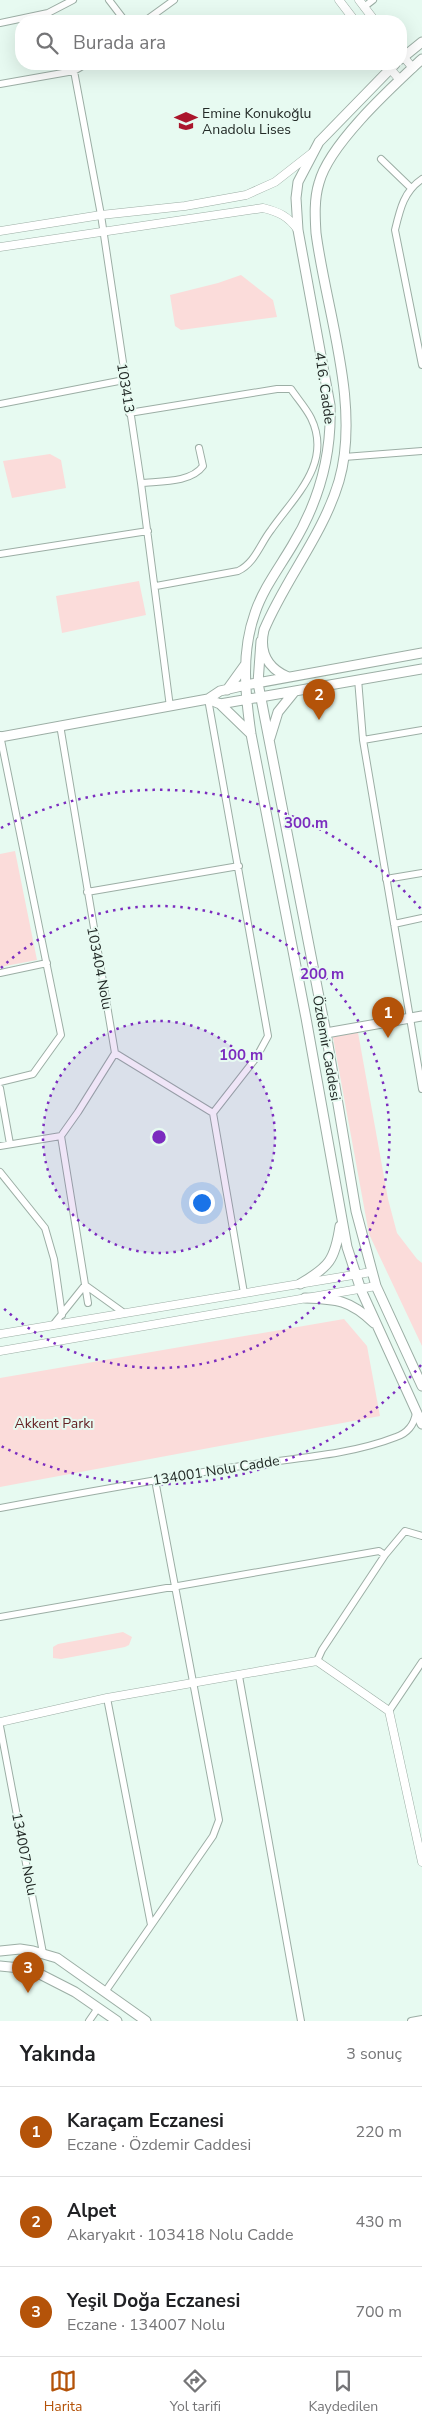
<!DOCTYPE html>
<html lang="tr">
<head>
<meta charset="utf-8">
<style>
	:root { --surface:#fff; --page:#f2f2f2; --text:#202124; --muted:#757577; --line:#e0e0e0; --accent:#b45309 }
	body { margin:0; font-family:"Nunito Sans",sans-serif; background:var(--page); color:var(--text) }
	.you { position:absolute; left:201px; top:1202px; width:18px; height:18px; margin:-12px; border:4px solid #fff; border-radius:50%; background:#1a73e8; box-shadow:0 0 0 8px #1a73e833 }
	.badge { display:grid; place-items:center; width:32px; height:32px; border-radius:50%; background:var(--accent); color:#fff; font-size:16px; font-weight:700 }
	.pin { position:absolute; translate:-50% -41px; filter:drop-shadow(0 1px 2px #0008) }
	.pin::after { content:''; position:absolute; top:26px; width:18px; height:15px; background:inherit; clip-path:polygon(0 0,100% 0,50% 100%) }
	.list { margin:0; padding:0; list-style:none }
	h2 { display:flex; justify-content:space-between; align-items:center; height:65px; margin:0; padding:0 20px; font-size:21px }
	h2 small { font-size:16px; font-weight:400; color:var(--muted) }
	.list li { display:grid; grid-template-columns:32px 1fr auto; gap:15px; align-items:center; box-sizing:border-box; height:90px; padding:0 20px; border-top:1px solid var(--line) }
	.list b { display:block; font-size:19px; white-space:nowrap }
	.list p { margin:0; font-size:16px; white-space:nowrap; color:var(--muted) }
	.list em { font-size:16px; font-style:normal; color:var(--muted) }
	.icon { flex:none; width:28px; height:28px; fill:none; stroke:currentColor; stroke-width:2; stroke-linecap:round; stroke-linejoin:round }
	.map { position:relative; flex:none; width:422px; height:2021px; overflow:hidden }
	.search { position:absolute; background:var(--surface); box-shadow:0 5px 20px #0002; left:15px; right:15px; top:15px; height:55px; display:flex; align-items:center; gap:12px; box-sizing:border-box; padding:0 18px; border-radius:20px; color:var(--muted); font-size:19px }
	.sheet { height:335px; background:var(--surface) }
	nav { display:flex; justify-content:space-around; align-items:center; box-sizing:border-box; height:70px; border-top:1px solid var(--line); background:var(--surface); font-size:14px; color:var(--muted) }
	nav a { display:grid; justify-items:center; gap:2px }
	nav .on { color:var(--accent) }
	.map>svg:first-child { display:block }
	.green { fill:#fbdcda }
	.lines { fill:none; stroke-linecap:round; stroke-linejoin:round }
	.minor-casing { stroke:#9caea5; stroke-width:8 }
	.tertiary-casing { stroke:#9caea5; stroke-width:9 }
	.secondary-casing { stroke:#9caea5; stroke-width:11 }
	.minor { stroke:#fff; stroke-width:6 }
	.tertiary { stroke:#fff; stroke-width:8 }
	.secondary { stroke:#fff; stroke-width:9 }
	.ring { fill:none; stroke:#7b2cbf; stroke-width:2.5; stroke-dasharray:2.5 5 }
	.labels { text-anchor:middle; stroke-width:4; stroke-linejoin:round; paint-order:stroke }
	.poi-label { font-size:14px; fill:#222926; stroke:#e7faf1; text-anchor:start }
	.street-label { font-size:14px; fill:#222926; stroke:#e7faf1 }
	.park-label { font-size:14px; fill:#641f22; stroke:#e7faf1 }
	.centre { fill:#7b2cbf; stroke:#e7faf1; stroke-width:2.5 }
	.ring-label { font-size:15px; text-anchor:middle; font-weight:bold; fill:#7b2cbf; stroke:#e7faf1; stroke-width:4; stroke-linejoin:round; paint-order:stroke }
</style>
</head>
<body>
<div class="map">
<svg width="422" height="2021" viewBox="0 0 422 2021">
	<rect width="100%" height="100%" fill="#e7faf1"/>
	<!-- green -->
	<path class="green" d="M241 275 273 300 277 317 181 330 175 326 170 295 218 283Z
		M50 454 61 460 66 488 12 498 3 461Z
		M139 581 146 615 62 633 56 596Z
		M15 851 37 960 0 967V854Z
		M357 1027 388 1199 397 1233 417 1259 422 1263V1346L369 1234 332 1032Z
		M344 1319 367 1346 380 1416 0 1487V1378Z
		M123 1632 132 1637 129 1645 125 1647 61 1659 53 1658V1647L58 1644Z"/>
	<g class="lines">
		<defs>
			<path id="minor" d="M109 0 125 21
				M364 7 373 0
				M145 21 174 0
				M0 23 48 13 73 0
				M74 71 101 215 141 483 170 707
				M0 84 74 71 86 64
				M381 159 410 187
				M422 179C404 191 400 209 395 230L422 365
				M0 404 124 380
				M129 413 277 389H291C297 398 306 408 311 418 333 463 294 497 271 530 260 544 255 563 238 571L156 586
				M344 457 422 451
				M141 483C160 481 191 483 203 466L199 448
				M0 554 148 531
				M358 679 363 740 422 1089
				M0 735 61 1035 33 1074 0 1082
				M363 740 422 730
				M386 879 422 873
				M87 892 239 866
				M394 924 422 918
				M0 973 47 963
				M115 1053 213 1113 256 1058 268 1036 208 699
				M0 1088 10 1144
				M213 1113 244 1293
				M61 1136 88 1303
				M0 1146 61 1136 78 1112 115 1053 60 725
				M0 1172 45 1228 54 1259 62 1315
				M53 1325 85 1285 124 1313
				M0 1508C82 1493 164 1478 247 1465 296 1458 350 1455 396 1437 408 1433 414 1425 416 1413
				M0 1617 379 1551 385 1555
				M317 1661 322 1650 385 1555 405 1531 422 1536
				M239 1676 301 2021
				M107 1698 151 1925
				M389 1711 422 1662
				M0 1726 43 1953
				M105 1992 213 1836 219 1820 155 1480
				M89 2021 98 2008
				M411 2021 422 2019"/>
			<path id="tertiary" d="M339 0 355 21
				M359 0 375 21
				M401 54 413 68
				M386 64 400 80
				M0 231 101 215 185 206 246 195 275 182 312 153
				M0 247 263 208C279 212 288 216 298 230
				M0 1334 371 1272
				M0 1351 376 1286
				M0 1722 107 1698 317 1661 389 1711 422 1862"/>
			<path id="secondary" d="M401 59 422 42
				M395 64 319 142 298 182 296 198 298 230 330 405C332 456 319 502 292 546 279 568 263 589 255 613 241 652 245 693 251 734L306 1018 347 1247 361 1290 422 1424
				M261 641 258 683 326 1033 356 1211 376 1286 422 1386
				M288 677C267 668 259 651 264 630 286 578 323 535 339 481 361 405 326 310 316 233 315 217 314 199 319 183 329 144 392 87 422 59
				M227 690 245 665
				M208 699 220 704 422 669
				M220 704 251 734
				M0 737 208 699 220 691 246 685 422 653
				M270 738 278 712 295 691
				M326 1033 422 1016
				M300 1284C329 1267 335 1260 340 1226
				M305 1298C337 1299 350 1300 374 1323
				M0 1951 20 1949 33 1951 57 1958 146 2021
				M0 1966 30 1969 75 1992 117 2021"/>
		</defs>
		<!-- minor casing -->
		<use href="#minor" class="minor-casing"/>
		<!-- tertiary casing -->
		<use href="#tertiary" class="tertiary-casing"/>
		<!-- secondary casing -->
		<use href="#secondary" class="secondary-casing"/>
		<!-- minor -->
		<use href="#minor" class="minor"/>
		<!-- tertiary -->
		<use href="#tertiary" class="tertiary"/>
		<!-- secondary -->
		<use href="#secondary" class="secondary"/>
	</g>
	<!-- distance rings -->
	<circle cx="159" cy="1137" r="116" fill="#7b2cbf" fill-opacity=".12"/>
	<g class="ring">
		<circle cx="159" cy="1137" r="116"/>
		<path d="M1 968A231 231 0 1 1 1 1306"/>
		<path d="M421 1365A347 347 0 0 1 1 1446M1 828A347 347 0 0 1 421 909"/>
	</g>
	<!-- icons -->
	<defs>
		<symbol id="school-bare" viewBox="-9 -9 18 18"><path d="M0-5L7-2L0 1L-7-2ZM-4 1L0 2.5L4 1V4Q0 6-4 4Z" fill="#aa152b" stroke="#e7faf1" stroke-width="2.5" paint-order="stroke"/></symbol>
	</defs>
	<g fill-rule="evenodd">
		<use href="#school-bare" x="170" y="105" width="32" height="32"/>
	</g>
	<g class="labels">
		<!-- poi labels -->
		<g class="poi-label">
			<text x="202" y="118">Emine Konukoğlu<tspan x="202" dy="16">Anadolu Lises</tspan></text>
		</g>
		<!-- street labels -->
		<g class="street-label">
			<text transform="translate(126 388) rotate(81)" y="5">103413</text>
			<text transform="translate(325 388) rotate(82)" y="5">416. Cadde</text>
			<text transform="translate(100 968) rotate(79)" y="5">103404 Nolu</text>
			<text transform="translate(327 1048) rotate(80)" y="5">Özdemir Caddesi</text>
			<text transform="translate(216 1470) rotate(-9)" y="5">134001 Nolu Cadde</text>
			<text transform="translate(25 1854) rotate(79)" y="5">134007 Nolu</text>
		</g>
		<!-- park labels -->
		<g class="park-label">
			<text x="54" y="1428">Akkent Parkı</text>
		</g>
	</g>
	<circle cx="159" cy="1137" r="8" class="centre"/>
	<g class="ring-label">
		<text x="306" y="828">300 m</text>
		<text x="322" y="979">200 m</text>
		<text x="241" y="1060">100 m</text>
	</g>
</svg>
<div class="you"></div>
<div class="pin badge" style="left:388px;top:1038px">1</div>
<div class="pin badge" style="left:319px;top:720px">2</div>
<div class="pin badge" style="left:28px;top:1993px">3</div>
<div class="search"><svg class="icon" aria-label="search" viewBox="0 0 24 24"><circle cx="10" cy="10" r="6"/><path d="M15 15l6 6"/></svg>Burada ara</div>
</div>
<section class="sheet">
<h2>Yakında<small>3 sonuç</small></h2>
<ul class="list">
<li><span class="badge">1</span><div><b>Karaçam Eczanesi</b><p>Eczane · Özdemir Caddesi</p></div><em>220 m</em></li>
<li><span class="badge">2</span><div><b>Alpet</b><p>Akaryakıt · 103418 Nolu Cadde</p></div><em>430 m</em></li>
<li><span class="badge">3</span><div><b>Yeşil Doğa Eczanesi</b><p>Eczane · 134007 Nolu</p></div><em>700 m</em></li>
</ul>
</section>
<nav>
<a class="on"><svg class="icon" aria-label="map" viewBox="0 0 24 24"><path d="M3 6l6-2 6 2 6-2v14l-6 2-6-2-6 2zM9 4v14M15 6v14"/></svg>Harita</a>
<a><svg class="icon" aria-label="directions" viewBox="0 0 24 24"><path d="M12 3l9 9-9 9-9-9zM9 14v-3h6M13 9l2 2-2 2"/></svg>Yol tarifi</a>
<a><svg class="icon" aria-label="saved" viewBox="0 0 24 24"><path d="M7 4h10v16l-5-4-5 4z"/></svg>Kaydedilen</a>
</nav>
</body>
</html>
